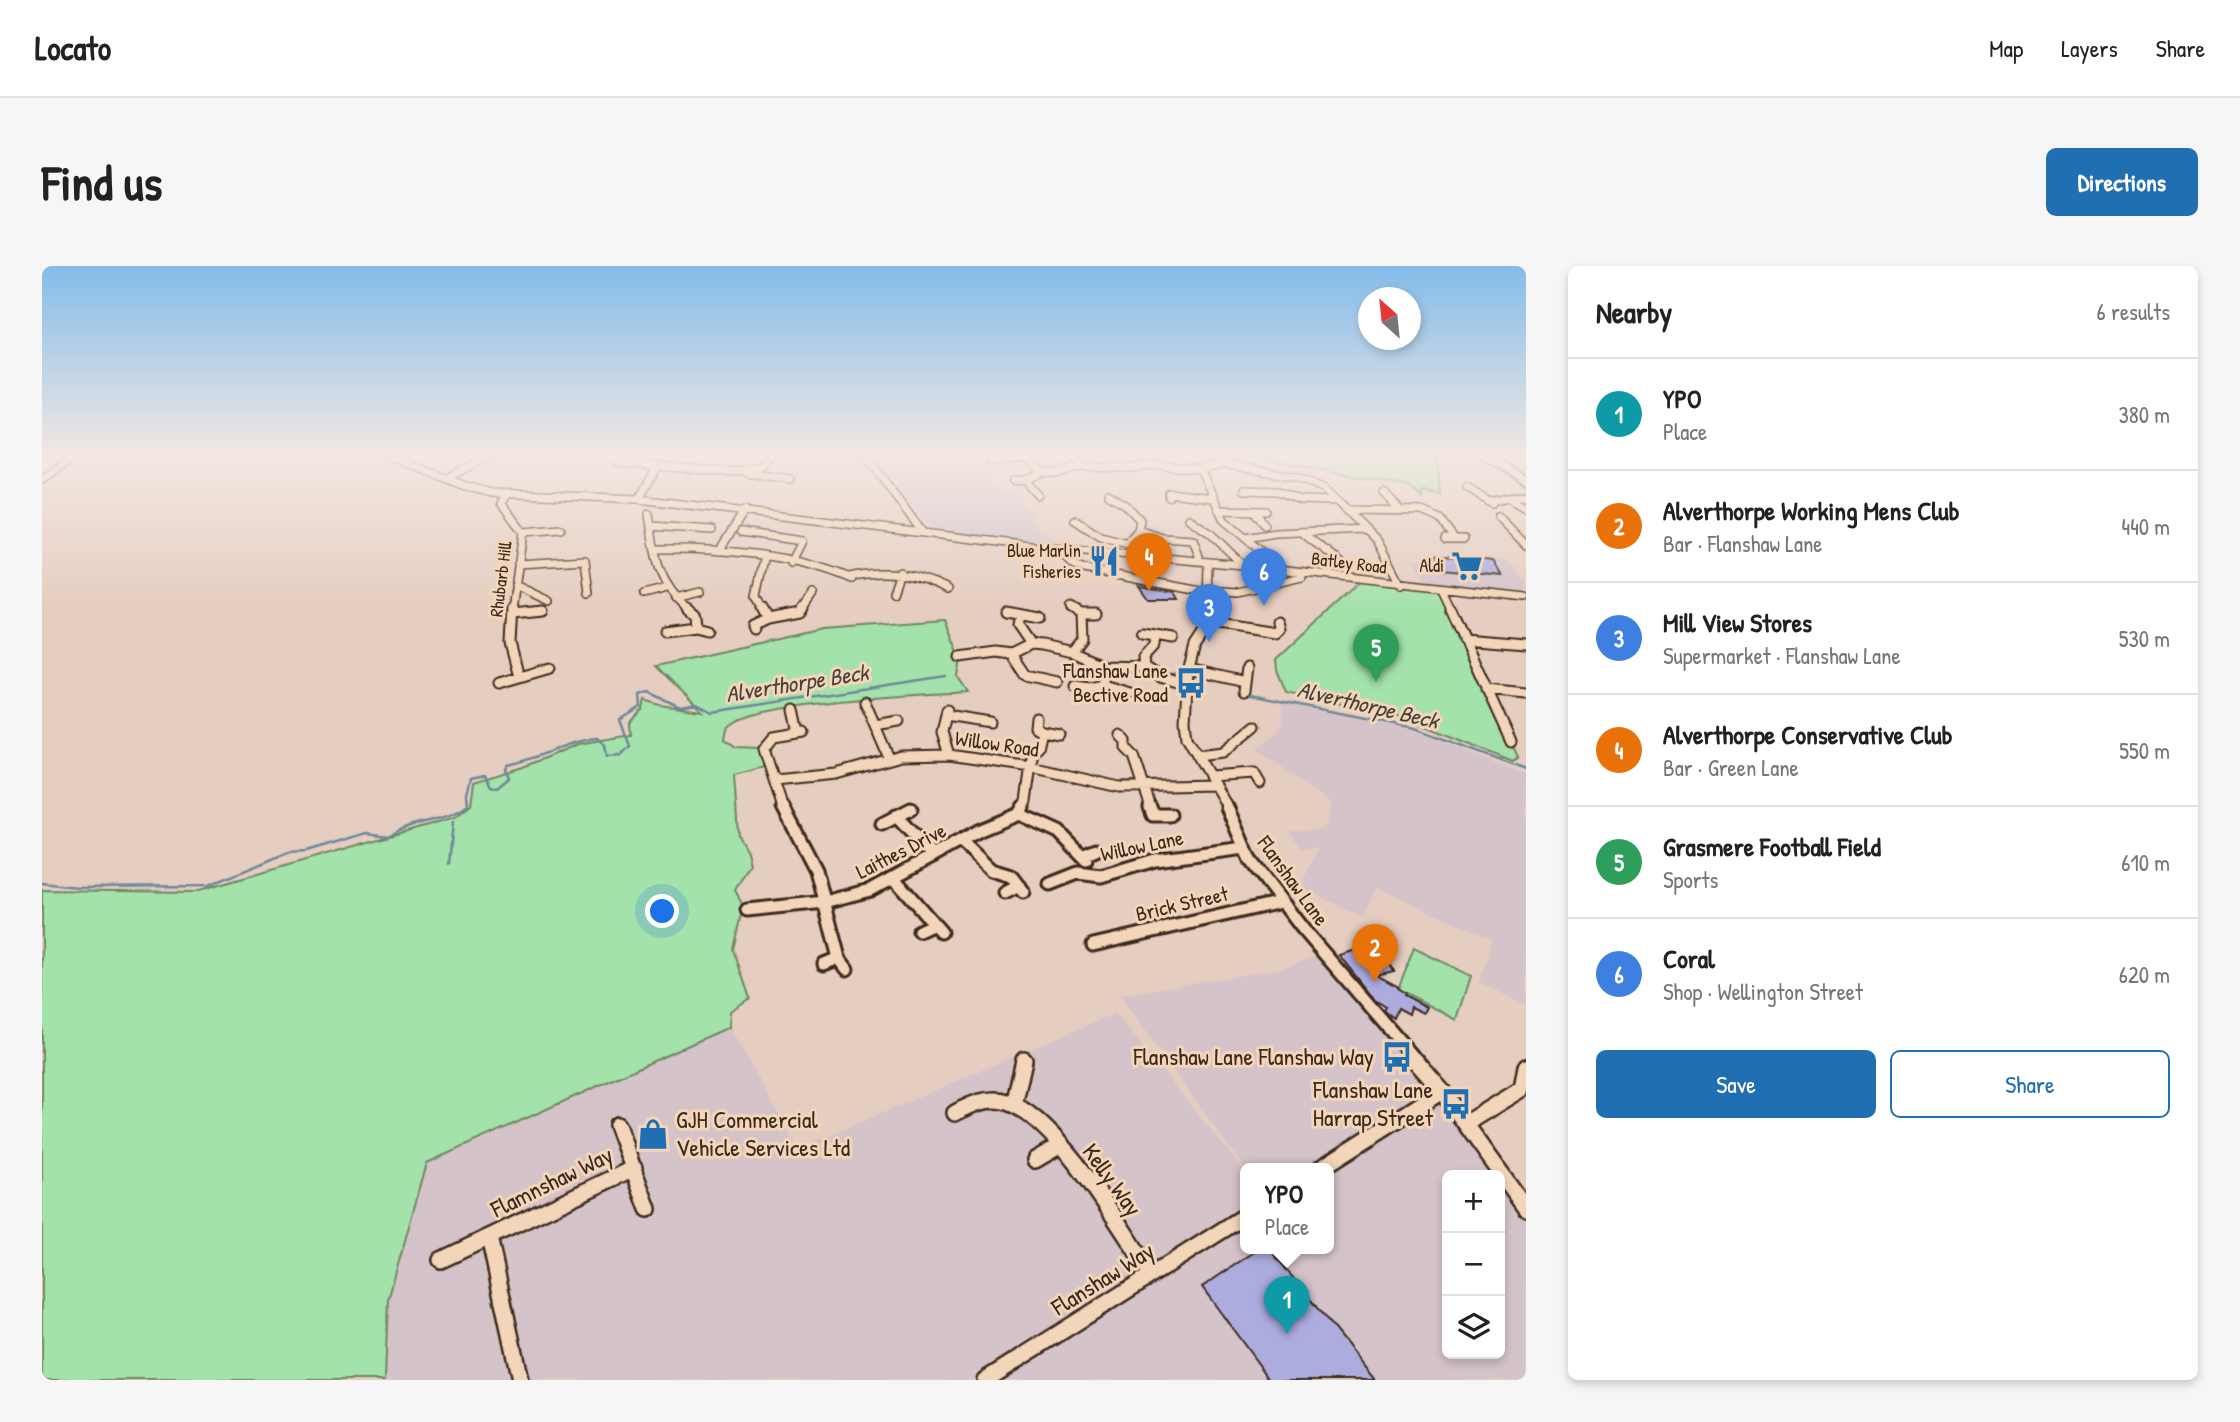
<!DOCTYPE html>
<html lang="en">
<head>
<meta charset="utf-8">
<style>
	:root { --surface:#fff; --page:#f6f6f6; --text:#222; --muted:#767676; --line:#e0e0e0; --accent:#1f6fb2 }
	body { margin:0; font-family:"Patrick Hand",sans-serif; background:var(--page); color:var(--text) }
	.controls { position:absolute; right:21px; bottom:21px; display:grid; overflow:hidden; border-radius:10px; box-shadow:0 4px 10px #0003 }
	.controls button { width:63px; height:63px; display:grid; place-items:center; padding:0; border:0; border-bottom:2px solid var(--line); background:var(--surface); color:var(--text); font:35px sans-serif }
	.compass { position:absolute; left:1316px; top:21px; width:63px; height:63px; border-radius:50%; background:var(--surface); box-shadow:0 4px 10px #0003; rotate:333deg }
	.you { position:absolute; left:621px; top:646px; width:24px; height:24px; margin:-18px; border:5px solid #fff; border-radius:50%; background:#1a73e8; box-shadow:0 0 0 10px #1a73e833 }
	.badge { display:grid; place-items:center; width:46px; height:46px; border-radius:50%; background:var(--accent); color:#fff; font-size:23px; font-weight:700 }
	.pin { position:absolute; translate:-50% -58px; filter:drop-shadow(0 2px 4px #0008) }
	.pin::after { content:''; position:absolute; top:37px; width:24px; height:21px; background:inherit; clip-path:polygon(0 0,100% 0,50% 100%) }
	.popup { position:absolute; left:1198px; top:897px; width:94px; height:91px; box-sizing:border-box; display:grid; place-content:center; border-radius:10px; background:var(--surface); filter:drop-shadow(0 2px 5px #0005); font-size:23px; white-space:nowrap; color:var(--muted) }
	.popup b { font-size:26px; color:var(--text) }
	.popup::after { content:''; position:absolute; left:50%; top:100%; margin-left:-14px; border:14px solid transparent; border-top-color:var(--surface) }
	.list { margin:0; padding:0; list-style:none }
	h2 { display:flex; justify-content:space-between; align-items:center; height:91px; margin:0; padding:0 28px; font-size:30px }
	h2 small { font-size:23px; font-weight:400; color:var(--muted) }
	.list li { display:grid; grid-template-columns:46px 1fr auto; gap:21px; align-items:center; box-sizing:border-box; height:112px; padding:0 28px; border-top:2px solid var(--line) }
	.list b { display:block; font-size:26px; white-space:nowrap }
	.list p { margin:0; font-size:23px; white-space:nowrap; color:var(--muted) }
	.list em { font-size:23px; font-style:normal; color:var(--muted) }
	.actions { display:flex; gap:14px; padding:21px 28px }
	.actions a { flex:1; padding:16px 0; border:2px solid var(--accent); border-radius:10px; text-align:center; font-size:24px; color:var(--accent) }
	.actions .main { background:var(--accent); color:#fff }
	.icon { flex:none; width:38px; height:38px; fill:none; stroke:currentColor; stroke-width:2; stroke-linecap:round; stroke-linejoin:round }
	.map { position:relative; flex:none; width:1484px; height:1114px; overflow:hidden; border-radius:10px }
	header { display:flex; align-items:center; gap:42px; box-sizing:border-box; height:98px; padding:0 35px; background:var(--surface); border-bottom:2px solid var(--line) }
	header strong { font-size:33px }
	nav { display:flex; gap:38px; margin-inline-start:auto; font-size:24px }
	.intro { display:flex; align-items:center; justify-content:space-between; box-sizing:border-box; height:168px; padding:0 42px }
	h1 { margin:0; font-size:49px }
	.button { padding:18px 32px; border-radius:10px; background:var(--accent); color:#fff; font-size:24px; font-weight:700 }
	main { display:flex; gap:42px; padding:0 42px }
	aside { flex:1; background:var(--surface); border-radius:10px; box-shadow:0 4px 10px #0003 }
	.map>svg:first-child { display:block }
	.built { fill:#d4c3c9; fill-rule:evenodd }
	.green { fill:#a3e2aa; stroke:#6f8664; stroke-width:2 }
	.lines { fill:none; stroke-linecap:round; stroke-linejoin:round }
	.stream { stroke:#6d889b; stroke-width:2.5 }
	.building { fill:#adacde; stroke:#3b2a1e; stroke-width:2 }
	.minor-far3-casing { stroke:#3b2a1e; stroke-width:10 }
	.minor-far2-casing { stroke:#3b2a1e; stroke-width:13 }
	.minor-far1-casing { stroke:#3b2a1e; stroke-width:17 }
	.minor-casing { stroke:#3b2a1e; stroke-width:20 }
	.minor-far3 { stroke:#f3d5b9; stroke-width:7 }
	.minor-far2 { stroke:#f3d5b9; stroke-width:9 }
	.minor-far1 { stroke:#f3d5b9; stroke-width:11 }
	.minor { stroke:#f3d5b9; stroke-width:15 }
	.labels { text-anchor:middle; stroke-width:6; stroke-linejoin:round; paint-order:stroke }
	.far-poi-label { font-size:18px; fill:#3b2a1e; stroke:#f3d5b9; text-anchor:end }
	.far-street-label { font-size:18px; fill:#3b2a1e; stroke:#f3d5b9 }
	.poi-label { font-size:21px; fill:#3b2a1e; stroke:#f3d5b9; text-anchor:end }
	.street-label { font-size:21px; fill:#3b2a1e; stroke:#f3d5b9 }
	.water-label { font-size:23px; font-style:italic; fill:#48423d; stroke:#f3d5b9 }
	.near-poi-label { font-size:24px; fill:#3b2a1e; stroke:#f3d5b9; text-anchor:end }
	.near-street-label { font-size:24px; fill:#3b2a1e; stroke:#f3d5b9 }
</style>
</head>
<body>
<header>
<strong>Locato</strong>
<nav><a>Map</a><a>Layers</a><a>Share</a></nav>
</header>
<div class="intro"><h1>Find us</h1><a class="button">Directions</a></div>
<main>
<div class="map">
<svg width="1484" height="1114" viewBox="0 0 1484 1114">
	<rect width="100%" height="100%" fill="#e5cdc0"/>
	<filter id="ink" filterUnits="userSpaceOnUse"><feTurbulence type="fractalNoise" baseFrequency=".0143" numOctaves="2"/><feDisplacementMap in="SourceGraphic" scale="14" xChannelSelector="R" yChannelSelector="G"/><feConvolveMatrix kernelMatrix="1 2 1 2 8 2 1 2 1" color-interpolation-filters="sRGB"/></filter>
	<g filter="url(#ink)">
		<!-- built -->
		<path class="built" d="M874 187H910L954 222 978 230 996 264 1010 269 1015 279 890 264 836 193Z
			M1388 288 1466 294 1484 315V330L1387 321 1372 293 1389 291Z
			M1240 437 1376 465 1484 509V739L1437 716 1450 673 1335 621 1321 652 1274 628 1257 623 1276 582H1259L1248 565 1282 563 1290 538 1215 483 1238 464 1242 456Z
			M1282 688 1400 825 1484 942V1114H343L346 1034 385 897 687 761 756 883 1073 747 1203 906V982H1287V902L1203 903 1077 729 1237 703ZM1405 909H1458V1088H1405Z"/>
		<!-- green -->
		<path class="green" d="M1194 187H1395L1398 228 1381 225 1380 232 1367 221Z
			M1320 314 1399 323 1476 491 1471 495 1364 452 1244 426 1235 404 1234 394Z
			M903 354 919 393 916 411 926 426C882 429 718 435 689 459 684 463 684 467 683 473L694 481 717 482 722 501 692 509 696 569 705 585 708 598 693 624 701 640 691 683 708 732 688 745 687 761 385 897 346 1034 343 1114H0V624L153 626 413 551 429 539 432 516 481 501 536 478 589 469 588 457 601 443 603 434 618 439 660 445 614 400 780 363Z
			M1372 682 1429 710 1415 754 1356 723Z"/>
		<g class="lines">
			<!-- stream -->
			<path class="stream" d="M1126 409 1138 406
				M1198 427 1373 462 1484 503
				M407 598 411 556
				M0 617 35 621 166 620 247 586 264 585 325 567 346 570C374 552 404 557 426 539L425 528 429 512 443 509 449 520 455 522 467 512 464 503 466 499C498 493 523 475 555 472L563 479 565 490 579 489 588 480 578 454 599 441 598 429 607 426 638 441 655 438 670 446 904 410"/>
		</g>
		<!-- building -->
		<path class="building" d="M1391 289 1451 295 1461 310 1399 304Z
			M1097 320 1133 326 1137 333H1106Z
			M1330 679 1352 705 1334 709 1355 720V722L1363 727 1362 729 1385 741 1382 747 1369 741 1367 748 1356 742 1352 752 1345 747 1342 744 1344 741 1333 734 1297 689Z
			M1218 982H1227L1333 1114H1228L1160 1021Z"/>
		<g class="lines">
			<defs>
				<path id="minor-far3" d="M340 187 423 220 449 227 597 233 998 281 1201 299 1484 331
					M560 187 577 197 687 206 718 201 730 187
					M822 187 881 267
					M978 187 1001 206
					M1028 187 1041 201
					M1437 187 1484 213
					M445 188 487 189
					M948 196 982 192
					M1158 203 1182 254 1221 287 1229 302
					M705 207 748 213
					M405 212 449 189
					M0 214 37 187
					M983 214 996 229
					M971 215 983 214 1001 206 1016 207 1041 201 1089 202 1113 199 1158 203 1181 198 1255 211 1283 223 1335 274 1359 319
					M1425 221 1450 237
					M1202 224 1236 225 1258 234 1294 235
					M1342 227 1356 242
					M465 228 459 237 481 266 470 344
					M1066 228 1084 239 1098 254 1096 264 1088 273 1089 289
					M1127 231V227L1170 232
					M1467 231 1484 241
					M597 233 616 200
					M1446 235 1484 228
					M1177 244 1224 245
					M1306 244 1380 245 1398 253 1411 271
					M1212 245 1223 259
					M607 248C613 290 614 314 647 344
					M1456 250 1484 279
					M1147 253 1168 267 1201 299
					M1033 254 1059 271 1086 278
					M609 260 670 264
					M1096 264 1121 272 1151 274 1157 290
					M481 266 519 263
					M699 266 760 275 749 297
					M1260 266C1272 278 1297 291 1304 303
					M1203 272 1234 267 1323 263
					M1403 273H1422
					M614 283C675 282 754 288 810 313
					M677 285 703 244
					M1020 287 1029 297 1042 303 1164 326
					M476 298 543 294 547 327
					M807 311C843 303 873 307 906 323
					M473 319 507 335
					M1399 323 1409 344
					M1165 324 1196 326 1260 311
					M851 326 858 306
					M602 328 625 322
					M634 332 658 326
					M1029 342 1032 344
					M721 344 714 330 722 293
					M760 344 771 328
					M1165 344 1166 296"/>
				<path id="minor-far2" d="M470 342 468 377 477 411
					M645 342 653 349 654 361
					M720 342 726 353
					M1029 342 1039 348H1054
					M1165 342 1164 363 1153 380 1146 406 1143 455 1145 471 1186 542
					M1408 342 1469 476
					M964 346 998 352
					M470 348 501 345
					M978 349 976 359 989 378
					M1164 356 1233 367 1237 363 1235 356
					M712 363 711 360 726 353 758 347 761 342
					M623 365 654 361 665 364
					M1100 367 1131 372
					M1421 373 1484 378
					M1030 386 1040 373 1039 348
					M969 388 983 409 1015 416
					M918 391 954 386 969 388 989 378 1000 379 1030 386 1061 400 1102 401 1118 411 1146 419
					M1061 400V419L1088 427
					M1102 401 1101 391 1112 379 1113 370
					M1147 403 1203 416
					M457 417 508 402
					M1033 420 1048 422 1061 419
					M1444 423 1484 427
					M1202 425 1205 402
					M823 436 847 492
					M752 444 757 467
					M905 444 900 466 907 489
					M904 449 948 456
					M833 459 857 455
					M1000 465 1017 468
					M1078 469 1084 475V482L1092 490 1109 542
					M1155 489 1181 486 1213 460
					M1167 510 1212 507 1218 517
					M733 514 794 508 859 490 907 489 989 501 1077 521 1173 519
					M741 542 722 483 732 471 762 466
					M980 542 984 535 991 485 996 482 1000 465 993 461 994 452"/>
				<path id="minor-far1" d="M741 541 774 604 797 692 805 703
					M1108 541 1111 549H1128
					M1185 541 1208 594 1260 662 1374 794
					M977 548 1017 566 1044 594
					M854 550 891 590
					M840 558 869 543
					M919 575 949 604 969 610 981 626
					M1040 590 1054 584
					M852 612 899 666
					M1008 618 1036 607 1059 610 1113 594 1202 582
					M963 627 977 620
					M705 644 783 636 828 624 938 564 977 548 981 541
					M877 665 892 658
					M1051 679 1239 636
					M782 698 797 692"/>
				<path id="minor" d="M1372 793 1400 825 1484 942
					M972 839 982 794
					M913 847C928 839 947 830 965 836 1016 853 1080 964 1110 1009
					M1425 857 1480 823 1484 801
					M575 859 606 943
					M993 894 1017 880
					M1279 902 1400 825
					M447 971 478 1114
					M399 994 592 902
					M943 1114 1203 950"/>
			</defs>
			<!-- minor-far3 casing -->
			<use href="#minor-far3" class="minor-far3-casing"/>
			<!-- minor-far2 casing -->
			<use href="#minor-far2" class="minor-far2-casing"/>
			<!-- minor-far1 casing -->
			<use href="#minor-far1" class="minor-far1-casing"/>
			<!-- minor casing -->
			<use href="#minor" class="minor-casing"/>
			<!-- minor-far3 -->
			<use href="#minor-far3" class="minor-far3"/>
			<!-- minor-far2 -->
			<use href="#minor-far2" class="minor-far2"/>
			<!-- minor-far1 -->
			<use href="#minor-far1" class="minor-far1"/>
			<!-- minor -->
			<use href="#minor" class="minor"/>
		</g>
	</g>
	<!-- sky -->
	<linearGradient id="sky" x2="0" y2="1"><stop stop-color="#84bcea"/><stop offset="0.55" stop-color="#f3e8e3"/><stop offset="1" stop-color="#f3e8e3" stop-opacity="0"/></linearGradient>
	<rect width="1484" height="343" fill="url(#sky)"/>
	<!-- icons -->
	<defs>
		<symbol id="restaurant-bare" viewBox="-9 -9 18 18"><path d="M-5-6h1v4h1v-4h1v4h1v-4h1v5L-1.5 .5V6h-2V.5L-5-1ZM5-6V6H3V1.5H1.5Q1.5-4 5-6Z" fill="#1f6fb2" stroke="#f3d5b9" stroke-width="2.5" paint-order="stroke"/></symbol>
		<symbol id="supermarket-bare" viewBox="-9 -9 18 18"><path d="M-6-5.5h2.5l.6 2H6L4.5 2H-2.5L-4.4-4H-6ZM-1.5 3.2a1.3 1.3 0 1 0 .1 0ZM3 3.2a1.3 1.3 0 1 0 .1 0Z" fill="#1f6fb2" stroke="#f3d5b9" stroke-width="2.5" paint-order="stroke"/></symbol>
		<symbol id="bus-bare" viewBox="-9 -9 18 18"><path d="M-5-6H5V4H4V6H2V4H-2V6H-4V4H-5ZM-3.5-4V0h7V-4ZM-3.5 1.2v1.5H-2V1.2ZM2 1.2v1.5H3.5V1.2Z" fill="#1f6fb2" stroke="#f3d5b9" stroke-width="2.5" paint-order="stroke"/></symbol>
		<symbol id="shop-bare" viewBox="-9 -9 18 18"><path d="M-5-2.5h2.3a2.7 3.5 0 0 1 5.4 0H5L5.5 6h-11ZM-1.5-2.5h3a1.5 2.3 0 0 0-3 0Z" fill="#1f6fb2" stroke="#f3d5b9" stroke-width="2.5" paint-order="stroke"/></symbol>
	</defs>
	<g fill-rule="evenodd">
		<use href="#restaurant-bare" x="1040" y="273" width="44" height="44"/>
		<use href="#supermarket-bare" x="1403" y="278" width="44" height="44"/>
		<use href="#bus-bare" x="1127" y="395" width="44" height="44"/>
		<use href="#bus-bare" x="1333" y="769" width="44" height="44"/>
		<use href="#bus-bare" x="1392" y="816" width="44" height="44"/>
		<use href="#shop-bare" x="589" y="846" width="44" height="44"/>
	</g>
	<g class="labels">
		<!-- far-poi labels -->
		<g class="far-poi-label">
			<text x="1039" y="291">Blue Marlin<tspan x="1039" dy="21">Fisheries</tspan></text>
			<text x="1402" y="306">Aldi</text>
		</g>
		<!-- far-street labels -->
		<g class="far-street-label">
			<text transform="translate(1307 297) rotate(7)" y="6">Batley Road</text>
			<text transform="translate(459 313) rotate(-83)" y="6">Rhubarb Hill</text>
		</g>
		<!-- poi labels -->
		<g class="poi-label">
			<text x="1126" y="412">Flanshaw Lane<tspan x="1126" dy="24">Bective Road</tspan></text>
		</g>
		<!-- street labels -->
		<g class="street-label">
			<text transform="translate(955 478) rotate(8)" y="7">Willow Road</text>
			<text transform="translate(1100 580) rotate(-12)" y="7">Willow Lane</text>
			<text transform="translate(859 585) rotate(-27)" y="7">Laithes Drive</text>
			<text transform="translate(1251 615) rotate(54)" y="7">Flanshaw Lane</text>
			<text transform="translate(1140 638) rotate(-13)" y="7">Brick Street</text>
		</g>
		<!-- water labels -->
		<g class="water-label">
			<text transform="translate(755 417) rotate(-9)" y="8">Alverthorpe Beck</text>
			<text transform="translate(1326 439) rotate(13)" y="8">Alverthorpe Beck</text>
		</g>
		<!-- near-poi labels -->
		<g class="near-poi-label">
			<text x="1332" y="799">Flanshaw Lane Flanshaw Way</text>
			<text x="1391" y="832">Flanshaw Lane<tspan x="1391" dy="28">Harrap Street</tspan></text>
			<text x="634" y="862" text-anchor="start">GJH Commercial<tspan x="634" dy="28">Vehicle Services Ltd</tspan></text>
		</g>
		<!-- near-street labels -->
		<g class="near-street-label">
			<text transform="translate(1070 914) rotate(54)" y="8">Kelly Way</text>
			<text transform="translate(510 916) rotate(-26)" y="8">Flamnshaw Way</text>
			<text transform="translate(1061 1013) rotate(-32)" y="8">Flanshaw Way</text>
		</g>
	</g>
</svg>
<div class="controls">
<button>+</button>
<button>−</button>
<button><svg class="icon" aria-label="layers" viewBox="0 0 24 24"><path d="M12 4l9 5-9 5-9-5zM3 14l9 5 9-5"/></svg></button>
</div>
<svg class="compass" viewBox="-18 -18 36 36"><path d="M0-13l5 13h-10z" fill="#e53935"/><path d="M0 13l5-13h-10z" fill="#767676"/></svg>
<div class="you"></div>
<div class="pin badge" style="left:1245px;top:1068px;background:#0f9aa8">1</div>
<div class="popup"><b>YPO</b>Place</div>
<div class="pin badge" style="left:1333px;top:716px;background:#e8710a">2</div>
<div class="pin badge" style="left:1167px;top:376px;background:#3f7fe0">3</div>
<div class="pin badge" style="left:1107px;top:325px;background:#e8710a">4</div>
<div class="pin badge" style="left:1334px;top:416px;background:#2e9e5b">5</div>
<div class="pin badge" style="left:1222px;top:340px;background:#3f7fe0">6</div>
</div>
<aside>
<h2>Nearby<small>6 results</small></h2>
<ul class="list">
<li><span class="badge" style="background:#0f9aa8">1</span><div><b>YPO</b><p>Place</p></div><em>380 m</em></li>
<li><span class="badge" style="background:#e8710a">2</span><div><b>Alverthorpe Working Mens Club</b><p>Bar · Flanshaw Lane</p></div><em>440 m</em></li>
<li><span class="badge" style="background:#3f7fe0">3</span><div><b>Mill View Stores</b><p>Supermarket · Flanshaw Lane</p></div><em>530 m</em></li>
<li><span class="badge" style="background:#e8710a">4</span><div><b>Alverthorpe Conservative Club</b><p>Bar · Green Lane</p></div><em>550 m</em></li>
<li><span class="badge" style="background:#2e9e5b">5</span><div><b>Grasmere Football Field</b><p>Sports</p></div><em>610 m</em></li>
<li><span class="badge" style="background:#3f7fe0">6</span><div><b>Coral</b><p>Shop · Wellington Street</p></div><em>620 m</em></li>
</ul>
<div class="actions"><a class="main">Save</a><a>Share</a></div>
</aside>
</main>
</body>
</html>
